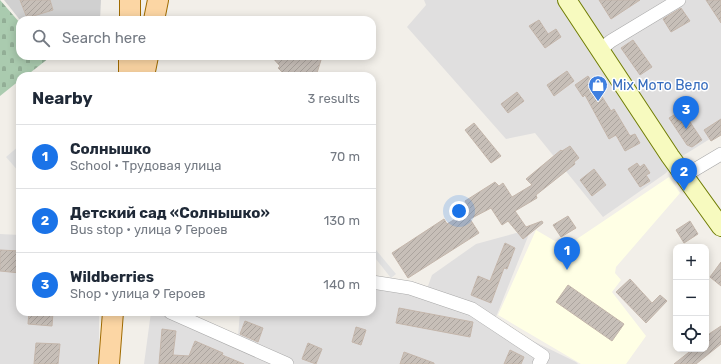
<!DOCTYPE html>
<html lang="en">
<head>
<meta charset="utf-8">
<style>
	:root { --surface:#fff; --page:#f6f6f7; --text:#1f2937; --muted:#747a83; --line:#e0e1e3; --accent:#1a73e8 }
	body { margin:0; font-family:Rubik,sans-serif; background:var(--page); color:var(--text) }
	.controls { position:absolute; right:12px; bottom:12px; display:grid; overflow:hidden; border-radius:8px; box-shadow:0 2px 10px #0003 }
	.controls button { width:36px; height:36px; display:grid; place-items:center; padding:0; border:0; border-bottom:1px solid var(--line); background:var(--surface); color:var(--text); font:20px sans-serif }
	.you { position:absolute; left:459px; top:211px; width:14px; height:14px; margin:-10px; border:3px solid #fff; border-radius:50%; background:#1a73e8; box-shadow:0 0 0 6px #1a73e833 }
	.badge { display:grid; place-items:center; width:26px; height:26px; border-radius:50%; background:var(--accent); color:#fff; font-size:13px; font-weight:700 }
	.pin { position:absolute; translate:-50% -33px; filter:drop-shadow(0 1px 2px #0008) }
	.pin::after { content:''; position:absolute; top:21px; width:14px; height:12px; background:inherit; clip-path:polygon(0 0,100% 0,50% 100%) }
	.list { margin:0; padding:0; list-style:none }
	h2 { display:flex; justify-content:space-between; align-items:center; height:52px; margin:0; padding:0 16px; font-size:17px }
	h2 small { font-size:13px; font-weight:400; color:var(--muted) }
	.list li { display:grid; grid-template-columns:26px 1fr auto; gap:12px; align-items:center; box-sizing:border-box; height:64px; padding:0 16px; border-top:1px solid var(--line) }
	.list b { display:block; font-size:15px; white-space:nowrap }
	.list p { margin:0; font-size:13px; white-space:nowrap; color:var(--muted) }
	.list em { font-size:13px; font-style:normal; color:var(--muted) }
	.icon { flex:none; width:22px; height:22px; fill:none; stroke:currentColor; stroke-width:2; stroke-linecap:round; stroke-linejoin:round }
	.map { position:relative; flex:none; width:721px; height:364px; overflow:hidden }
	.search { position:absolute; background:var(--surface); box-shadow:0 2px 10px #0003; left:16px; top:16px; width:360px; height:44px; display:flex; align-items:center; gap:10px; box-sizing:border-box; padding:0 14px; border-radius:12px; color:var(--muted); font-size:15px }
	.panel { position:absolute; background:var(--surface); box-shadow:0 2px 10px #0003; left:16px; top:72px; width:360px; height:244px; border-radius:12px }
	.map>svg:first-child { display:block }
	.residential { fill:#e0dfdf }
	.education { fill:#ffffe5 }
	.religious { fill:#d0d0d0 }
	.cemetery { fill:url(#cemetery-stones) }
	.parking { fill:#e2e2e2 }
	.building { fill:url(#building-hatch); stroke:#c4b6ab }
	.lines { fill:none; stroke-linecap:round; stroke-linejoin:round }
	.street-casing { stroke:#a9a9a9; stroke-width:14 }
	.secondary-casing { stroke:#707d05; stroke-width:20 }
	.primary-casing { stroke:#a06b00; stroke-width:22 }
	.street { stroke:#fff; stroke-width:13 }
	.secondary { stroke:#f7fabf; stroke-width:18 }
	.primary { stroke:#fcd6a4; stroke-width:20 }
	.labels { text-anchor:middle; stroke-width:3; stroke-linejoin:round; paint-order:stroke }
	.shop-label { font-size:14px; fill:#366cbe; stroke:#fff; text-anchor:start }
</style>
</head>
<body>
<div class="map">
<svg width="721" height="364" viewBox="0 0 721 364">
	<defs>
		<pattern id="cemetery-stones" width="16" height="16" patternUnits="userSpaceOnUse"><rect width="16" height="16" fill="#aacbaf"/><path d="M2 7V4a2 2 0 0 1 4 0v3zM10 15v-3a2 2 0 0 1 4 0v3z" fill="#92ae96"/></pattern>
		<pattern id="building-hatch" width="6" height="6" patternUnits="userSpaceOnUse"><rect width="6" height="6" fill="#c7bfb8"/><path d="M-1 1l2-2M0 6l6-6M5 7l2-2" fill="none" stroke="#aba49e"/></pattern>
	</defs>
	<rect width="100%" height="100%" fill="#f2efe9"/>
	<!-- residential -->
	<path class="residential" d="M424 0H721V132L676 160 666 173 603 217 535 133 506 139 407 27 426 5Z
		M531 229 494 322 576 362 578 364H144L151 312H158L237 349 240 312H372V286L374 289 424 297 432 275 476 244Z
		M0 234 20 235V312H99V364H0Z"/>
	<!-- education -->
	<path class="education" d="M669 177 680 193 616 267 615 273 621 280 612 292 646 336 626 364H581L498 315 536 230 565 247Z"/>
	<!-- religious -->
	<path class="religious" d="M4 0H101L100 20H20Z"/>
	<!-- cemetery -->
	<path class="cemetery" d="M0 0 20 23V56H47L49 58 26 76H20V80L0 96Z"/>
	<!-- parking -->
	<path class="parking" d="M20 145V173L6 157Z
		M376 250 396 274 391 278 372 254Z"/>
	<!-- building -->
	<path class="building" d="M20 0H50L53 10 27 18Z
		M599 0H640L611 19Z
		M706 0H721V23Z
		M681 8 690 21 671 32 663 19Z
		M539 20 548 34 556 29 561 37 545 48 529 26Z
		M633 40 652 67 640 75 621 48Z
		M271 56H308L321 60 316 76H304L290 72 286 76 278 68 280 66Z
		M567 71 574 81 554 96 547 85Z
		M588 76 601 95 611 111 614 109 630 136 635 134 640 143 625 151 616 135 609 139 585 95 583 97 575 85Z
		M517 92 524 101 508 113 501 104Z
		M682 110 702 140 692 147 687 145 669 118Z
		M721 119V135L711 141 704 130Z
		M474 123 501 156 491 163 465 130Z
		M570 146 579 158 574 162 575 164 536 195 537 198 515 211 526 227 542 221 543 223 523 239 508 221 502 225 491 208 470 219 479 233 408 278 392 253 444 219 447 224 470 210 465 201 495 182 499 186 503 183 512 197 532 185 526 179 561 150 562 151Z
		M637 163 640 167 644 164 650 173 646 175 650 181 640 187 628 169Z
		M594 169 606 185 592 196 580 180Z
		M568 216 576 228 561 237 553 225Z
		M690 221 698 234 684 243 676 230Z
		M505 243 515 248 507 269 504 268 491 303 471 295 478 276 490 281Z
		M0 250 20 251V273L0 271Z
		M721 262V286L710 277Z
		M630 279 652 303 660 295 667 301 646 323 616 292Z
		M568 285 624 324 612 341 556 302Z
		M399 308 473 322 470 337 396 323Z
		M29 312H53L52 326 28 324Z
		M245 321 263 328 258 342 240 334Z
		M721 326V344L696 364H674L693 349H706V336Z
		M356 327 366 330 361 345 352 342Z
		M162 329 176 331 173 355 189 356 195 341 223 353 222 355 244 364H159Z
		M36 343 60 344 58 364H34Z
		M308 343 322 349 316 364 302 359Z
		M510 350 524 357 521 364H504Z
		M404 352 434 363V364H400Z"/>
	<g class="lines">
		<defs>
			<path id="street" d="M601 49 611 41 679 0
				M684 176 721 154
				M372 282 410 288 472 309 543 356 539 364
				M170 312 287 364"/>
			<path id="secondary" d="M567 0 670 156 721 227"/>
			<path id="primary" d="M130 20V0
				M154 20 158 0
				M129 76V56
				M144 76 148 56
				M109 364 113 312"/>
		</defs>
		<!-- street casing -->
		<use href="#street" class="street-casing"/>
		<!-- secondary casing -->
		<use href="#secondary" class="secondary-casing"/>
		<!-- primary casing -->
		<use href="#primary" class="primary-casing"/>
		<!-- street -->
		<use href="#street" class="street"/>
		<!-- secondary -->
		<use href="#secondary" class="secondary"/>
		<!-- primary -->
		<use href="#primary" class="primary"/>
	</g>
	<!-- icons -->
	<defs>
		<symbol id="shop-pin" viewBox="-11 -11 22 30"><path d="M0 17L-7.5 6A9.5 9.5 0 1 1 7.5 6Z" fill="#3f7fe0" stroke="#fff"/><path d="M-5-2.5h2.3a2.7 3.5 0 0 1 5.4 0H5L5.5 6h-11ZM-1.5-2.5h3a1.5 2.3 0 0 0-3 0Z" fill="#fff"/></symbol>
	</defs>
	<g fill-rule="evenodd">
		<use href="#shop-pin" x="587" y="74" width="22" height="30"/>
	</g>
	<g class="labels">
		<!-- shop labels -->
		<g class="shop-label">
			<text x="612" y="90">Mix Мото Вело</text>
		</g>
	</g>
</svg>
<div class="controls">
<button>+</button>
<button>−</button>
<button><svg class="icon" aria-label="locate" viewBox="0 0 24 24"><circle cx="12" cy="12" r="6"/><path d="M12 2v4M12 18v4M2 12h4M18 12h4"/></svg></button>
</div>
<div class="you"></div>
<div class="pin badge" style="left:567px;top:270px">1</div>
<div class="pin badge" style="left:684px;top:191px">2</div>
<div class="pin badge" style="left:686px;top:129px">3</div>
<div class="search"><svg class="icon" aria-label="search" viewBox="0 0 24 24"><circle cx="10" cy="10" r="6"/><path d="M15 15l6 6"/></svg>Search here</div>
<section class="panel">
<h2>Nearby<small>3 results</small></h2>
<ul class="list">
<li><span class="badge">1</span><div><b>Солнышко</b><p>School · Трудовая улица</p></div><em>70 m</em></li>
<li><span class="badge">2</span><div><b>Детский сад «Солнышко»</b><p>Bus stop · улица 9 Героев</p></div><em>130 m</em></li>
<li><span class="badge">3</span><div><b>Wildberries</b><p>Shop · улица 9 Героев</p></div><em>140 m</em></li>
</ul>
</section>
</div>
</body>
</html>
